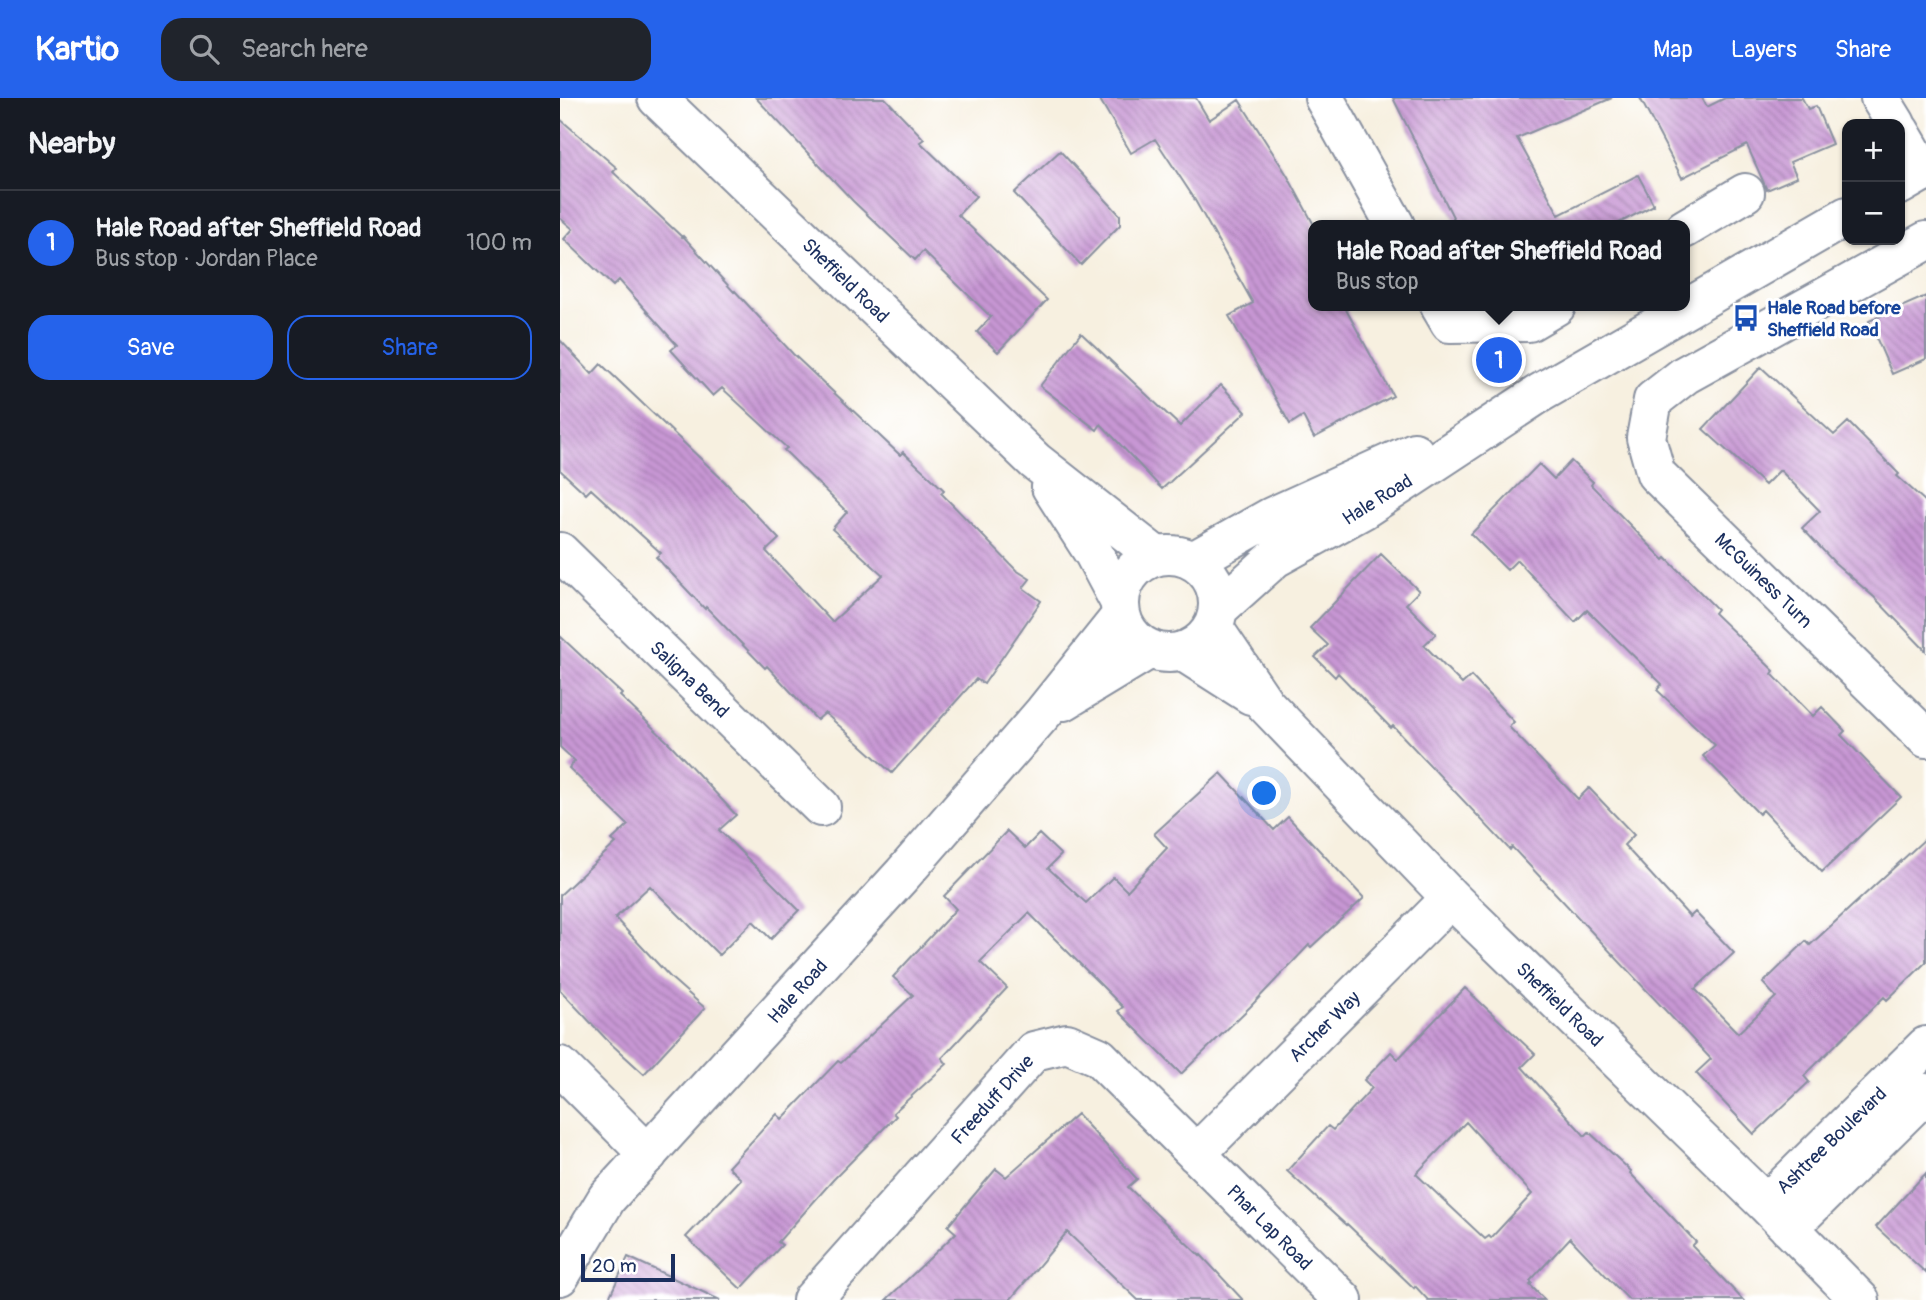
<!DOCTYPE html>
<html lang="en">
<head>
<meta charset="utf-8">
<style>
	:root { --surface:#171b24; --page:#20242c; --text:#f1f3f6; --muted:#9ea1a6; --line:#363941; --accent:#2563eb }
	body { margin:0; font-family:Pangolin,sans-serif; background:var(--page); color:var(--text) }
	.controls { position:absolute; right:21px; top:21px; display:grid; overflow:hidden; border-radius:14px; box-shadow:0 2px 5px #0004 }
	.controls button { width:63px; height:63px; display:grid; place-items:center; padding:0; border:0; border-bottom:2px solid var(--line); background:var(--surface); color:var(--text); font:35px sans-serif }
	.scale { position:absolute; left:21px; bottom:18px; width:94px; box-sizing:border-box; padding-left:7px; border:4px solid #1b2f5e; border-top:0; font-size:19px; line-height:24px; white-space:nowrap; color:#1b2f5e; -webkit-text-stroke:5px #fff; paint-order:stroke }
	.you { position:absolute; left:705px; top:696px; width:24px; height:24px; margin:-18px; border:5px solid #fff; border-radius:50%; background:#1a73e8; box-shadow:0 0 0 10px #1a73e833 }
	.badge { display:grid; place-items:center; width:46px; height:46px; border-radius:50%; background:var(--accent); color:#fff; font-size:23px; font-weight:700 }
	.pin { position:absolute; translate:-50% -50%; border:4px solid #fff; box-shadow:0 2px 7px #0006 }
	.popup { position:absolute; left:748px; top:122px; width:382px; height:91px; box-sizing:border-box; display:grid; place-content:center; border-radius:14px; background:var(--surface); filter:drop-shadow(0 2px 5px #0005); font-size:23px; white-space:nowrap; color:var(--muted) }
	.popup b { font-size:26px; color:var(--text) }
	.popup::after { content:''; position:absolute; left:50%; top:100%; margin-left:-14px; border:14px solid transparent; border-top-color:var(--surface) }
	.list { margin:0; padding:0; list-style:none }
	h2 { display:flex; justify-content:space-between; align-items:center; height:91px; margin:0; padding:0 28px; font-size:30px }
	h2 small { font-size:23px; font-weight:400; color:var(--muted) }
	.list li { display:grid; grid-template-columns:46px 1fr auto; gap:21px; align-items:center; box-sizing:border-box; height:105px; padding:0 28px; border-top:2px solid var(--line) }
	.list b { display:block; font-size:26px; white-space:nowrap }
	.list p { margin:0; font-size:23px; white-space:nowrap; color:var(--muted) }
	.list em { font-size:23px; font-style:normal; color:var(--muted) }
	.actions { display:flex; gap:14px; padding:21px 28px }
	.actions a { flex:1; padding:16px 0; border:2px solid var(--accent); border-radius:21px; text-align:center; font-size:24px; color:var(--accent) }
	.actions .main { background:var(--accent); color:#fff }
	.icon { flex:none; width:38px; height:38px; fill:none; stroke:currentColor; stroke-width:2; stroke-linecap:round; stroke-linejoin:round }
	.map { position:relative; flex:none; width:1366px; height:1202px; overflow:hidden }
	header { display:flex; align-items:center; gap:42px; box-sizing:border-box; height:98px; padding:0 35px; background:var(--accent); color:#fff }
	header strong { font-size:33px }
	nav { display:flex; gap:38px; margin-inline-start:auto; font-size:24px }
	.search { width:490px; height:63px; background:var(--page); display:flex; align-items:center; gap:18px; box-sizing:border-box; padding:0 24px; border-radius:21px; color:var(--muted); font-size:26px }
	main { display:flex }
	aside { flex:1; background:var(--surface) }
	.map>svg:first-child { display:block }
	.building { fill:url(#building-back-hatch); fill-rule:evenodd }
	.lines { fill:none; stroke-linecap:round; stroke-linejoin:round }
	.minor-casing { stroke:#89909f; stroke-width:42 }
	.major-casing { stroke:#89909f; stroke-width:42 }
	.minor { stroke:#fff; stroke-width:38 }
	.major { stroke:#fff; stroke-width:38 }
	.labels { text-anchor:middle; stroke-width:6; stroke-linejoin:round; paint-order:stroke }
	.street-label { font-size:19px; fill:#1b2f5e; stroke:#fff }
	.transit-label { font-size:19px; font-weight:bold; fill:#164399; stroke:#fff; text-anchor:start }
</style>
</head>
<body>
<header>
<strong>Kartio</strong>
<div class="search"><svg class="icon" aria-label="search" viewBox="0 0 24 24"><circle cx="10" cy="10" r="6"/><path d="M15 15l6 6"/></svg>Search here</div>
<nav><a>Map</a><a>Layers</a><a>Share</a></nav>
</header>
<main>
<aside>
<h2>Nearby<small></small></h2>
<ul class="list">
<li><span class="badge">1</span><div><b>Hale Road after Sheffield Road</b><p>Bus stop · Jordan Place</p></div><em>100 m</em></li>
</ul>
<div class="actions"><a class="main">Save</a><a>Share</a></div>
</aside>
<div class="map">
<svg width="1366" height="1202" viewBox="0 0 1366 1202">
	<defs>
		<pattern id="building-back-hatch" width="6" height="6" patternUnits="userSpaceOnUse" patternTransform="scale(1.75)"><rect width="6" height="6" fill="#c897d4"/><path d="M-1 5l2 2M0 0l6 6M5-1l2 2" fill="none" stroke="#a27caf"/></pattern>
	</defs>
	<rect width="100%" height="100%" fill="#fff"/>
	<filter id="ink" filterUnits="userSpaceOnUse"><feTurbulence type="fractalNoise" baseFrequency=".0143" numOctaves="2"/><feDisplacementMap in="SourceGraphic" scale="14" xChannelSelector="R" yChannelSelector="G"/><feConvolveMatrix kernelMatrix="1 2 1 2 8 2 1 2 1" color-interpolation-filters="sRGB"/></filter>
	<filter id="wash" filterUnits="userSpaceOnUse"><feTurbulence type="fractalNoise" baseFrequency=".00686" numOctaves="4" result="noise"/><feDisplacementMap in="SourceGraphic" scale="28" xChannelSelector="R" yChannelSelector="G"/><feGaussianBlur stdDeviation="1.57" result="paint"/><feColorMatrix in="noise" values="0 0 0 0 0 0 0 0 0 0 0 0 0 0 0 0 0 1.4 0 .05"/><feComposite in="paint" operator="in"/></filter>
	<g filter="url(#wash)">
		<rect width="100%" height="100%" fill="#f7f0e0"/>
		<g id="blocks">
			<!-- building -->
			<path class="building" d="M196 0H325L364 41 360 44 416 98 398 117 487 202 438 254 417 234 431 219 363 153 355 162 293 103Z
				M539 0H636L649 22 679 2 727 77 753 125V208H784L833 298 754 340 743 318 730 326 669 218 693 205 632 97 595 41 571 55Z
				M833 0H1052L957 40 999 117 1078 77 1094 107 1055 127H897Z
				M1080 0H1142L1147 9 1165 0H1242L1248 11 1256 8 1272 46 1230 64 1237 79 1207 92 1187 47 1122 80Z
				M0 21 57 70 53 74 122 139 123 138 174 194 175 193 233 256 340 357 343 354 384 392 381 395 456 472 470 481 463 490 481 503 424 586 416 581 332 675 265 615 257 622 207 568 205 570 146 509 145 511 96 459 101 455 31 391 26 396 0 372V242L32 276 41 266 164 383 219 441 206 453 272 524 323 477 272 431 287 414 224 352 227 350 162 290 153 298 111 252 117 247 59 182 53 188 4 141 13 131 0 120Z
				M500 53 560 117V127L521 167 454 95Z
				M1366 198V261L1332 276 1309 223Z
				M521 235 620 328 661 287 686 314 602 391 541 326 537 332 480 288Z
				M1201 269 1274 337 1288 324 1339 376 1337 378 1366 404V553L1314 499 1275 465 1242 430 1260 413 1220 372 1205 387 1143 331Z
				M1011 363 1033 384 1031 387 1104 462 1106 460 1157 511 1154 515 1214 573 1212 576 1253 618 1262 609 1285 633 1281 637 1341 699 1262 774 1203 712 1199 716 1143 658 1155 647 1097 592 1102 586 1027 512 1015 524 957 462 947 472 911 436 979 366 994 381Z
				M821 456 859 493 846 506 876 536 864 547 902 586 911 578 954 624 949 629 1018 701 1029 690 1074 737 1064 747 1130 819 1135 814 1174 855 1135 891 1178 935 1216 899 1203 885 1246 843 1250 847 1366 740V864L1327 902 1324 899 1244 978 1249 984 1194 1036 1136 975 1151 961 952 749 950 752 833 628 831 630 778 575 775 579 755 559 768 547 750 530Z
				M0 538 62 596 60 598 112 648 176 717 159 732 239 812 211 841 193 823 159 857 90 788 55 820 111 880 145 910 84 976 48 943 0 892V797L56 745 52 742 68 727 9 670 15 663 0 649Z
				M661 675 714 732 728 719 804 800 751 849 749 847 690 909 621 976 558 913 563 909 469 815 420 864 447 890 382 960 387 966 333 1015 336 1018 273 1082 218 1144 222 1147 181 1191 126 1139 181 1081 168 1069 217 1016 222 1021 278 963 281 965 353 897 333 879 396 811 384 798 447 733 465 750 479 736 501 757 488 770 526 805 553 779 567 793 607 750 594 736Z
				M905 890 975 956 962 969 1025 1038 1029 1034 1071 1073 1070 1075 1136 1144 1132 1148 1183 1202H1069L1010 1140 970 1183 972 1185 970 1187 985 1202H868L855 1188 854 1190 787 1126 786 1127 727 1073 768 1028 773 1032 812 990 804 982 831 954 838 961ZM906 1024 972 1096 931 1140 929 1138 925 1141 856 1076Z
				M517 1016 577 1081 568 1089 640 1158 641 1157 683 1202H578L507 1134 450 1202H326L396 1135 388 1128 436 1071 446 1079Z
				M1366 1075V1175L1316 1129Z
				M68 1159 160 1202H48Z"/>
		</g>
	</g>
	<g filter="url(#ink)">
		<use href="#blocks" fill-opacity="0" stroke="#89909f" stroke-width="2"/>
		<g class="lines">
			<defs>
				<path id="minor" d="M97 0 475 363 596 458
					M764 0 835 127
					M1320 0 1336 26
					M1340 33 1364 74
					M1124 131 1185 95
					M1366 143 1125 277 1093 302 1086 340 1096 376 1366 640
					M880 208 890 225 969 224 996 208
					M491 389 534 456 559 503
					M0 454 261 709
					M653 529 705 606 891 800 1206 1106 1300 1202
					M622 553 691 597
					M0 968 88 1056
					M636 1056 891 800
					M1206 1106 1366 948
					M1229 1130 1366 995
					M252 1202 474 953 507 945 539 959 783 1202"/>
				<path id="major" d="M1340 87 1366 72
					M560 506a49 49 0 1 1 98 0a49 49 0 1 1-98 0Z
					M633 463 711 419 854 354
					M658 511 715 460 804 411 980 295 1287 118
					M504 603 590 551
					M0 1178 47 1100 343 776 484 614 561 518"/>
			</defs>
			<!-- minor casing -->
			<use href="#minor" class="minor-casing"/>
			<!-- major casing -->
			<use href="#major" class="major-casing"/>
			<!-- minor -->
			<use href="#minor" class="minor"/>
			<!-- major -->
			<use href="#major" class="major"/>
		</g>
	</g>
	<!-- icons -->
	<defs>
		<symbol id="bus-bare" viewBox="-9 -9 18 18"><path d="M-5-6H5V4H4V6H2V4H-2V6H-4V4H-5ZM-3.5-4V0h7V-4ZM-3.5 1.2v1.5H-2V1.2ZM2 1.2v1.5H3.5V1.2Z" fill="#1a4fb4" stroke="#fff" stroke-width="2.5" paint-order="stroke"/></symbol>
	</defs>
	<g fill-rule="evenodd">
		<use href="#bus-bare" x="1167" y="201" width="38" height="38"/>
	</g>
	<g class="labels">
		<!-- street labels -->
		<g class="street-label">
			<text transform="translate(286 182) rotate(44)" y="7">Sheffield Road</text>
			<text transform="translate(817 401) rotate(-32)" y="7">Hale Road</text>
			<text transform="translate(1204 482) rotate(44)" y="7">McGuiness Turn</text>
			<text transform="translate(130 581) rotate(44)" y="7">Saligna Bend</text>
			<text transform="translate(237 893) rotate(-48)" y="7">Hale Road</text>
			<text transform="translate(1000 906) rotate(44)" y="7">Sheffield Road</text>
			<text transform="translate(764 928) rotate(-45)" y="7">Archer Way</text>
			<text transform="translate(432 1001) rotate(-48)" y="7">Freeduff Drive</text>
			<text transform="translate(1271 1042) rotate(-44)" y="7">Ashtree Boulevard</text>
			<text transform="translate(710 1129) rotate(45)" y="7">Phar Lap Road</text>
		</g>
		<!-- transit labels -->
		<g class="transit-label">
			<text x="1207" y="216">Hale Road before<tspan x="1207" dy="22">Sheffield Road</tspan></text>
		</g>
	</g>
</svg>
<div class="controls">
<button>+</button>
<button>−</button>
</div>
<div class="scale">20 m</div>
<div class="you"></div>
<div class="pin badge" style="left:939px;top:262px">1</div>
<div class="popup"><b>Hale Road after Sheffield Road</b>Bus stop</div>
</div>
</main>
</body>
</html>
